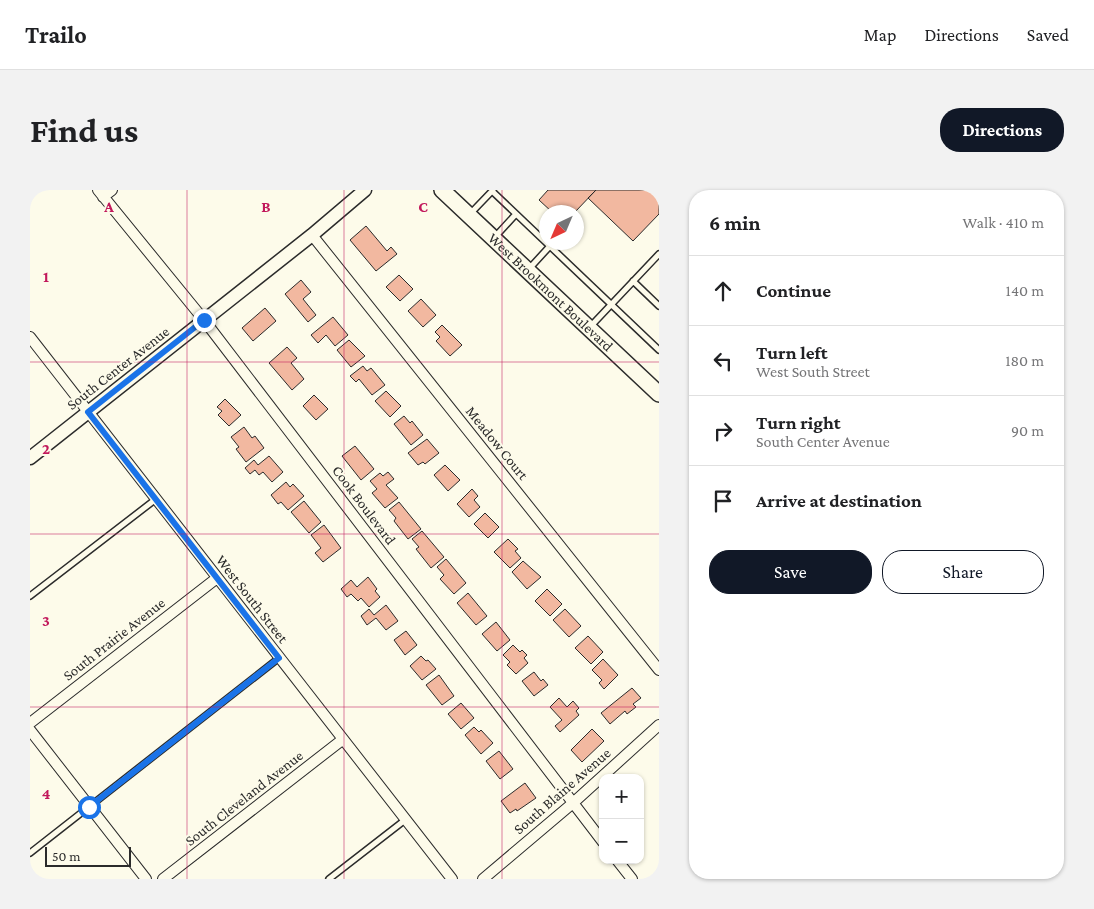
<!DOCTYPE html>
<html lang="en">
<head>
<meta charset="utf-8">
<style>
	:root { --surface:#fff; --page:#f2f2f2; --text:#202124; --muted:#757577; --line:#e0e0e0; --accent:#111827 }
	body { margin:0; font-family:"Crimson Pro",serif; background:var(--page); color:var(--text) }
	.controls { position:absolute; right:15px; bottom:15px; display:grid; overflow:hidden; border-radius:10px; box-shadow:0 1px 4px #0004 }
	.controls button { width:45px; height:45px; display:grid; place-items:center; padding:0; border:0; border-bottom:1px solid var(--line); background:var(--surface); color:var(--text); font:25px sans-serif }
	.compass { position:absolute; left:509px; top:15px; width:45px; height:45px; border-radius:50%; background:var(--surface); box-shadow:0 1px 4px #0004; rotate:224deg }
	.scale { position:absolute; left:15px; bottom:12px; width:86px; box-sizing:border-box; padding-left:5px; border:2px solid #2b2b2b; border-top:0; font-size:14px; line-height:18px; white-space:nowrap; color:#2b2b2b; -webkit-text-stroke:4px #fdfbea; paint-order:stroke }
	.stop { position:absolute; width:15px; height:15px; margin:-11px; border:4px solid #1a73e8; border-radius:50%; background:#fff }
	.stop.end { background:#1a73e8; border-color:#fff; box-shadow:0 1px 5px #0008 }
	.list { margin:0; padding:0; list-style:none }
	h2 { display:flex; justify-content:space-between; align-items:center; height:65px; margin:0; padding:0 20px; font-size:21px }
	h2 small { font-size:16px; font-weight:400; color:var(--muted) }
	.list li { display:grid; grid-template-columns:32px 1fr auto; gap:15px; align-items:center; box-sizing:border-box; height:70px; padding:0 20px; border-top:1px solid var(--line) }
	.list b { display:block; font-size:19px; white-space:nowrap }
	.list p { margin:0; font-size:16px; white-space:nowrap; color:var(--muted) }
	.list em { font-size:16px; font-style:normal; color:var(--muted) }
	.actions { display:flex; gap:10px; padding:15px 20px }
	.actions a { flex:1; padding:11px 0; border:1px solid var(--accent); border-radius:20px; text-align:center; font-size:18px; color:var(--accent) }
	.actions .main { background:var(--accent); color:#fff }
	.icon { flex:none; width:28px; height:28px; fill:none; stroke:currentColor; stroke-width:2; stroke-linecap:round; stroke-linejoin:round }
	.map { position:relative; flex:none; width:629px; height:689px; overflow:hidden; border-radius:20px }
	header { display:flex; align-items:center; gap:30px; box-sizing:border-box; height:70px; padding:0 25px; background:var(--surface); border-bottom:1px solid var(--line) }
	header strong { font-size:24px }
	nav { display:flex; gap:28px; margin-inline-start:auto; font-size:18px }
	.intro { display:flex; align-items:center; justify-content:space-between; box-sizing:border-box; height:120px; padding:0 30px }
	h1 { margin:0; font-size:35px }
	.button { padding:12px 22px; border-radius:20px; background:var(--accent); color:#fff; font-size:18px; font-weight:700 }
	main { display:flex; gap:30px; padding:0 30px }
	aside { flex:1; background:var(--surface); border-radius:20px; box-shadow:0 1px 4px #0004 }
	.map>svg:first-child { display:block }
	.building { fill:#f2b8a0; stroke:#2b2b2b }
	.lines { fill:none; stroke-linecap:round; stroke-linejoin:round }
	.service-casing { stroke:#2b2b2b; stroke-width:8 }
	.minor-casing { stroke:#2b2b2b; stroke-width:12 }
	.tertiary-casing { stroke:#2b2b2b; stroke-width:15 }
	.secondary-casing { stroke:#2b2b2b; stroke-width:18 }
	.service { stroke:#fdfbea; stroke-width:5 }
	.minor { stroke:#fdfbea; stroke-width:10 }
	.tertiary { stroke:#fdfbea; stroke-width:12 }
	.secondary { stroke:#fdfbea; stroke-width:15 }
	.route { stroke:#1a73e8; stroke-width:6 }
	.grid { fill:none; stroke:#c2185b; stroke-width:1; stroke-opacity:0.55 }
	.labels { text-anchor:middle; stroke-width:4; stroke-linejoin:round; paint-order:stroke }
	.street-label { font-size:15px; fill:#2b2b2b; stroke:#fdfbea }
	.grid-label { font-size:16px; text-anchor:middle; font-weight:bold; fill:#c2185b; stroke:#fdfbea; stroke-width:4; stroke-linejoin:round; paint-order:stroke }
</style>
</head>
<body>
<header>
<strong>Trailo</strong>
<nav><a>Map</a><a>Directions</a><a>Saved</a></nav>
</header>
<div class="intro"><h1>Find us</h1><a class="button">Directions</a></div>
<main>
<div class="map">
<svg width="629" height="689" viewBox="0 0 629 689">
	<rect width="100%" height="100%" fill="#fdfbea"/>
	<!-- building -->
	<path class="building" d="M518 0H566L545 22H522L509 10Z
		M566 0H629V24L603 51 558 8Z
		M336 36 357 61 361 57 367 64 346 81 320 50Z
		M369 85 383 99 370 111 356 97Z
		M271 90 281 102 273 109 286 125 278 132 255 104Z
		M391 109 406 125 393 137 378 121Z
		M235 118 246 131 223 151 212 138Z
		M303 127 318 145 305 156 296 145 288 153 281 145Z
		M412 135 432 155 420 166 406 151 410 147 405 142Z
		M319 150 335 166 321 177 307 160Z
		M257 157 267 168 261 173 274 189 262 200 239 173Z
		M333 176 337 181 341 178 355 195 342 205 329 189 326 192 320 186Z
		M356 201 371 216 360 227 345 211Z
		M284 205 298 219 286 230 273 216Z
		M195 209 211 225 199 236 188 225 192 221 187 217Z
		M374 226 380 233 382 231 393 245 381 255 364 234Z
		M214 237 222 248 225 246 234 258 216 272 206 259 209 257 201 247Z
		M397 249 409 263 395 274 393 272 388 275 378 263Z
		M325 256 344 279 331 290 312 266Z
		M239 266 253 282 242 292 233 282 229 285 225 280 220 284 215 278 224 270 228 275Z
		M415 275 430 290 418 301 404 285Z
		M358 282 364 289 356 295 368 308 355 318 342 303 347 299 340 291 350 283 353 286Z
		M256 292 260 297 263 294 274 306 258 320 251 312 248 314 241 305Z
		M442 299 448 306 444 310 450 317 439 327 427 314Z
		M274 311 291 332 279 343 261 322Z
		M369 312 391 339 378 349 364 331 366 328 359 320Z
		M455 323 469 337 458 348 444 334Z
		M294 335 311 358 293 372 285 363 291 358 281 345Z
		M392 341 414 367 401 378 386 359 389 357 382 349Z
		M478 349 488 359 485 361 491 368 480 378 464 362Z
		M416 369 436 393 424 404 410 389 414 385 407 377Z
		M493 371 511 387 497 399 482 382Z
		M338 387 347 399 345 401 350 407 339 417 331 408 328 411 321 404 317 407 311 399 321 390 327 397Z
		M517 399 532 414 520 426 505 411Z
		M438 403 457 426 446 435 427 413Z
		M356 415 368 431 356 440 346 428 337 435 331 426 339 419 344 425Z
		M535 419 551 436 539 447 523 430Z
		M466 432 480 450 467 461 452 444Z
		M376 441 387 455 375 465 364 450Z
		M558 446 573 462 561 474 545 458Z
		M483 455 490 462 492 460 497 465 494 468 498 473 486 484 477 475 480 472 473 465Z
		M391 466 396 471 398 470 406 479 392 490 380 476Z
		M573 469 588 485 574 499 569 493 572 490 562 480Z
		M504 482 511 491 513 489 518 495 504 506 492 491Z
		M409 485 424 506 412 515 396 495Z
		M602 498 611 508 603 514 606 517 597 524 595 521 580 534 571 523Z
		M529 508 537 517 543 511 549 518 546 521 549 525 530 542 525 536 532 530 520 517Z
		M431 513 444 528 431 539 418 524Z
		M444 537 449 542 451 540 463 553 451 564 435 545Z
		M562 539 574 551 552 572 541 560Z
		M469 561 483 579 470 589 456 571Z
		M495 593 506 608 487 621 486 619 480 623 471 611Z"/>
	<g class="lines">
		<defs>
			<path id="service" d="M462 1 629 160
				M439 25 463 0
				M464 48 486 24
				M498 80 520 56
				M603 91 629 116
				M559 138 629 64
				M0 406 126 309
				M0 663 249 468
				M299 689 375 630"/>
			<path id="minor" d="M68 0 174 130 573 652
				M73 7 82 0
				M282 45 629 480
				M0 147 422 689
				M0 533 187 388
				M0 540 116 689
				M587 670 602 689
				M133 689 312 550
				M453 689 543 613 629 535"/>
			<path id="tertiary" d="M0 268 282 45 335 0"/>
			<g id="secondary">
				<path id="s1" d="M412 0 629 204"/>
			</g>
		</defs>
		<!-- service casing -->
		<use href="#service" class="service-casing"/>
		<!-- minor casing -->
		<use href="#minor" class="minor-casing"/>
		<!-- tertiary casing -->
		<use href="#tertiary" class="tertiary-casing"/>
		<!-- secondary casing -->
		<use href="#secondary" class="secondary-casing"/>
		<!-- service -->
		<use href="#service" class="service"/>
		<!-- minor -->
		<use href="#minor" class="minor"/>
		<!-- tertiary -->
		<use href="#tertiary" class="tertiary"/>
		<!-- secondary -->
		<use href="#secondary" class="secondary"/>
	</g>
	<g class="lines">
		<!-- route -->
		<path class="route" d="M59 617 249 468 58 222 174 130"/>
	</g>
	<!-- grid -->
	<path class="grid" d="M157 0V689M314 0V689M472 0V689M0 172H629M0 344H629M0 517H629"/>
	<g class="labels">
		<!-- street labels -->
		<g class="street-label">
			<text dy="5" stroke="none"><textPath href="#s1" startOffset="149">West Brookmont Boulevard</textPath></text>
			<text transform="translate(88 178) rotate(-38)" y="5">South Center Avenue</text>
			<text transform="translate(467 253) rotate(51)" y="5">Meadow Court</text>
			<text transform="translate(334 315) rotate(53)" y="5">Cook Boulevard</text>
			<text transform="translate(222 409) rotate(52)" y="5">West South Street</text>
			<text transform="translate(84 449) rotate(-38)" y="5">South Prairie Avenue</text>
			<text transform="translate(532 601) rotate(-41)" y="5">South Blaine Avenue</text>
			<text transform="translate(214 608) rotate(-38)" y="5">South Cleveland Avenue</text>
		</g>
	</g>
	<g class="grid-label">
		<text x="79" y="22">A</text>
		<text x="236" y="22">B</text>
		<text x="393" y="22">C</text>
		<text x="16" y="92">1</text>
		<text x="16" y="264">2</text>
		<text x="16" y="436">3</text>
		<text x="16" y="609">4</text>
	</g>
</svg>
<div class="controls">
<button>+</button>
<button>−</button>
</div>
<svg class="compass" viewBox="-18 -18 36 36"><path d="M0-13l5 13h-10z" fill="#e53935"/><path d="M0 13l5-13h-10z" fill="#757577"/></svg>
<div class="scale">50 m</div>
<div class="stop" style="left:59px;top:617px"></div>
<div class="stop end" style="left:174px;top:130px"></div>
</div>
<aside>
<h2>6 min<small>Walk · 410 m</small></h2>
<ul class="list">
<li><svg class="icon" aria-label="ahead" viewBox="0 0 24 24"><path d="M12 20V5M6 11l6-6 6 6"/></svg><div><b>Continue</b></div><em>140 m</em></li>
<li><svg class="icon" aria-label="left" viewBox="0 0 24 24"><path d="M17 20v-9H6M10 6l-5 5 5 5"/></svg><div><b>Turn left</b><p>West South Street</p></div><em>180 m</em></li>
<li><svg class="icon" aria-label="right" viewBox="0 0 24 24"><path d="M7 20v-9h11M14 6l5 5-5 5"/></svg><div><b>Turn right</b><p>South Center Avenue</p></div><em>90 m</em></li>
<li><svg class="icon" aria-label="arrive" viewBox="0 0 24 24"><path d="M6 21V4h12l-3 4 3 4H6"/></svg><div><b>Arrive at destination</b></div></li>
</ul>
<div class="actions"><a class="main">Save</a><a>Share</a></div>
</aside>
</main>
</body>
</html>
